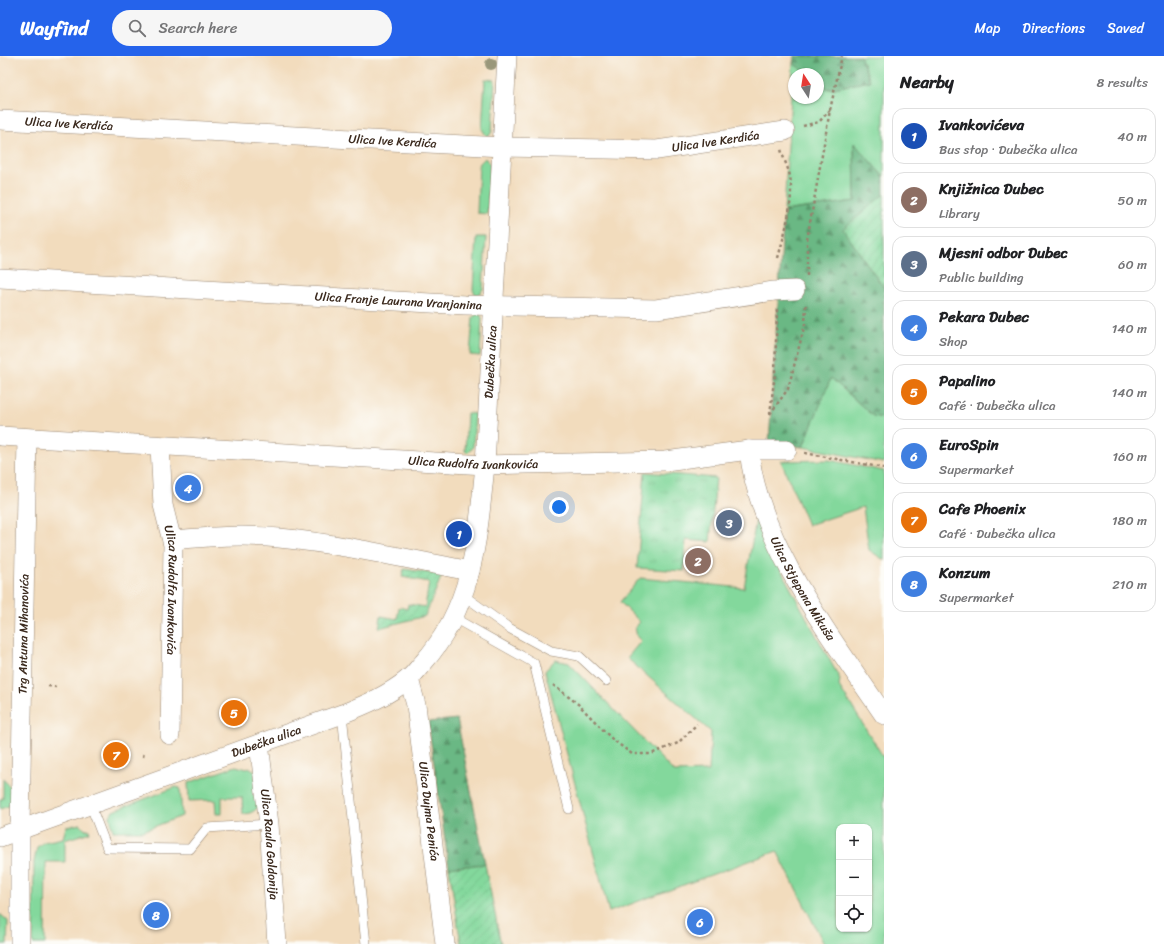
<!DOCTYPE html>
<html lang="en">
<head>
<meta charset="utf-8">
<style>
	:root { --surface:#fff; --page:#f6f6f6; --text:#202124; --muted:#757577; --line:#e0e0e0; --accent:#2563eb }
	body { margin:0; font-family:Sriracha,sans-serif; background:var(--page); color:var(--text) }
	.controls { position:absolute; right:12px; bottom:12px; display:grid; overflow:hidden; border-radius:8px; box-shadow:0 1px 3px #0004 }
	.controls button { width:36px; height:36px; display:grid; place-items:center; padding:0; border:0; border-bottom:1px solid var(--line); background:var(--surface); color:var(--text); font:20px sans-serif }
	.compass { position:absolute; left:788px; top:12px; width:36px; height:36px; border-radius:50%; background:var(--surface); box-shadow:0 1px 3px #0004; rotate:348deg }
	.you { position:absolute; left:559px; top:451px; width:14px; height:14px; margin:-10px; border:3px solid #fff; border-radius:50%; background:#1a73e8; box-shadow:0 0 0 6px #1a73e833 }
	.badge { display:grid; place-items:center; width:26px; height:26px; border-radius:50%; background:var(--accent); color:#fff; font-size:13px; font-weight:700 }
	.pin { position:absolute; translate:-50% -50%; border:2px solid #fff; box-shadow:0 1px 4px #0006 }
	.list { margin:0; padding:0; list-style:none }
	h2 { display:flex; justify-content:space-between; align-items:center; height:52px; margin:0; padding:0 16px; font-size:17px }
	h2 small { font-size:13px; font-weight:400; color:var(--muted) }
	.list li { display:grid; grid-template-columns:26px 1fr auto; gap:12px; align-items:center; box-sizing:border-box; height:56px; margin:0 8px 8px; padding:0 8px; border:1px solid var(--line); border-radius:12px }
	.list b { display:block; font-size:15px; white-space:nowrap }
	.list p { margin:0; font-size:13px; white-space:nowrap; color:var(--muted) }
	.list em { font-size:13px; font-style:normal; color:var(--muted) }
	.icon { flex:none; width:22px; height:22px; fill:none; stroke:currentColor; stroke-width:2; stroke-linecap:round; stroke-linejoin:round }
	.map { position:relative; flex:none; width:884px; height:888px; overflow:hidden }
	header { display:flex; align-items:center; gap:24px; box-sizing:border-box; height:56px; padding:0 20px; background:var(--accent); color:#fff }
	header strong { font-size:19px }
	nav { display:flex; gap:22px; margin-inline-start:auto; font-size:14px }
	.search { width:280px; height:36px; background:var(--page); display:flex; align-items:center; gap:10px; box-sizing:border-box; padding:0 14px; border-radius:22px; color:var(--muted); font-size:15px }
	main { display:flex }
	aside { flex:1; background:var(--surface) }
	.map>svg:first-child { display:block }
	.grass { fill:#83d89c; stroke:#5f815d; fill-rule:evenodd }
	.forest { fill:url(#forest-firs); stroke:#527151 }
	.park { fill:url(#park-tufts); stroke:#5f815d }
	.garden { fill:url(#garden-furrows); stroke:#5f815d }
	.lines { fill:none; stroke-linecap:round; stroke-linejoin:round }
	.lane-casing { stroke:#96836e; stroke-width:10 }
	.street-casing { stroke:#96836e; stroke-width:20 }
	.path { stroke:#96836e; stroke-width:2.5; stroke-dasharray:3 3; stroke-linecap:butt }
	.lane { stroke:#fff; stroke-width:9 }
	.street { stroke:#fff; stroke-width:19 }
	.tree { fill:#99977a }
	.labels { text-anchor:middle; stroke-width:4; stroke-linejoin:round; paint-order:stroke }
	.street-label { font-size:12px; fill:#3b2a1e; stroke:#fdfcf7 }
</style>
</head>
<body>
<header>
<strong>Wayfind</strong>
<div class="search"><svg class="icon" aria-label="search" viewBox="0 0 24 24"><circle cx="10" cy="10" r="6"/><path d="M15 15l6 6"/></svg>Search here</div>
<nav><a>Map</a><a>Directions</a><a>Saved</a></nav>
</header>
<main>
<div class="map">
<svg width="884" height="888" viewBox="0 0 884 888">
	<defs>
		<pattern id="forest-firs" width="22" height="20" patternUnits="userSpaceOnUse"><rect width="22" height="20" fill="#6ab884"/><path d="M5 1l3.5 6h-7zM16 11l3.5 6h-7z" fill="#58966b"/></pattern>
		<pattern id="park-tufts" width="24" height="20" patternUnits="userSpaceOnUse"><rect width="24" height="20" fill="#83d89c"/><path d="M3 7l-1-3M5 7V3M7 7l1-3M15 17l-1-3M17 17v-4M19 17l1-3" fill="none" stroke="#72ba86"/></pattern>
		<pattern id="garden-furrows" width="10" height="10" patternUnits="userSpaceOnUse"><rect width="10" height="10" fill="#83d89c"/><path d="M-1 1l2-2M0 10L10 0M9 11l2-2" fill="none" stroke="#72ba86"/></pattern>
	</defs>
	<rect width="100%" height="100%" fill="#fdfcf7"/>
	<filter id="ink" filterUnits="userSpaceOnUse"><feTurbulence type="fractalNoise" baseFrequency=".025" numOctaves="2"/><feDisplacementMap in="SourceGraphic" scale="8" xChannelSelector="R" yChannelSelector="G"/><feConvolveMatrix kernelMatrix="1 2 1 2 8 2 1 2 1" color-interpolation-filters="sRGB"/></filter>
	<filter id="wash" filterUnits="userSpaceOnUse"><feTurbulence type="fractalNoise" baseFrequency=".012" numOctaves="4" result="noise"/><feDisplacementMap in="SourceGraphic" scale="16" xChannelSelector="R" yChannelSelector="G"/><feGaussianBlur stdDeviation="0.9" result="paint"/><feColorMatrix in="noise" values="0 0 0 0 0 0 0 0 0 0 0 0 0 0 0 0 0 1.4 0 .05"/><feComposite in="paint" operator="in"/></filter>
	<g filter="url(#wash)">
		<rect width="100%" height="100%" fill="#f2dcbd"/>
		<!-- grass -->
		<path class="grass" d="M860 0H884V121L854 88 855 145 784 155 793 7 808 18H794V42H818V26L828 33 870 25Z
			M485 23 495 24 492 75 490 79 487 81 482 73Z
			M485 102 490 108 487 158 477 157 479 108Z
			M476 181H486L483 233 480 237 476 239 473 234Z
			M479 257 482 262 480 300 470 299 473 261Z
			M830 321 873 360 884 362V407L803 391Z
			M467 357 475 358 473 392 467 397 465 395Z
			M829 404 884 415V504L869 494 863 451 808 469 781 405Z
			M757 458 785 522 840 623 839 630 884 702V888H824L777 795 609 856 545 615 555 604 569 607 674 716 709 715 711 676 627 602 641 585 637 581 635 571 640 566 620 546 640 522 744 532ZM839 771H869V873H839Z
			M236 710 247 713 249 711 255 715 259 749C256 755 250 758 243 758L242 741H222V758H216L215 744 189 745 188 727Z
			M3 723 13 734 12 749 0 753V743H3Z
			M176 731 180 732 182 760 143 775H113L110 760 113 755Z
			M80 768 85 774 89 773 90 776 65 784V806H46L45 888H33L34 806 37 791 44 786 63 782 66 771Z
			M0 858 8 865 7 888H0Z"/>
		<!-- forest -->
		<path class="forest" d="M794 0H860L870 25 828 33 818 26V18H808L793 7Z
			M854 87 884 121V138L843 173 884 232V362L873 360 831 322 803 391 769 387 784 155 855 145Z
			M457 663 485 808 449 812 428 666Z"/>
		<!-- park -->
		<path class="park" d="M645 416 716 422 710 486 686 484 684 515 637 512Z"/>
		<!-- garden -->
		<path class="garden" d="M884 138V232L843 173Z
			M404 513 442 519 425 560 379 572 381 560 397 563 399 551 407 553 408 548 425 551 429 526 402 521Z
			M485 808 501 888H461L449 812Z"/>
	</g>
	<g filter="url(#ink)">
		<g class="lines">
			<defs>
				<path id="lane" d="M463 539 509 572 551 595 579 600 606 625
					M454 562 534 607 569 753
					M342 658 366 888
					M90 748 107 792 190 793 207 772 269 768"/>
				<g id="street">
					<path id="s1" d="M0 64 502 91 657 94 785 75"/>
					<path id="s2" d="M0 222 465 249 656 253 774 235 795 234"/>
					<path id="s3" d="M0 380 485 409 665 405 749 394H787"/>
					<path id="s4" d="M160 390 163 449 173 489 170 679"/>
					<path id="s5" d="M749 394C759 489 832 582 884 659"/>
					<path d="M172 484C207 481 243 478 279 482 343 488 407 503 470 515"/>
					<path id="s6" d="M409 623 416 649 445 888"/>
					<path id="s7" d="M259 688 269 768 277 888"/>
					<path id="s8" d="M0 781 342 658C365 649 389 639 408 623 414 619 418 612 423 607 473 551 478 481 485 409L507 0"/>
					<path id="s9" d="M20 888V773L27 382"/>
				</g>
			</defs>
			<!-- lane casing -->
			<use href="#lane" class="lane-casing"/>
			<!-- street casing -->
			<use href="#street" class="street-casing"/>
			<!-- path -->
			<path class="path" d="M803 70 819 66 830 54
				M778 202C785 176 794 147 790 120 788 111 783 102 781 93
				M807 220V184L830 54 842 0
				M770 358 788 333 805 268 806 249
				M770 358 775 317 777 253
				M805 397 884 412
				M553 629 578 648 612 683 632 698H651L678 687 697 668
				M48 630 56 631
				M143 701 144 696"/>
			<!-- lane -->
			<use href="#lane" class="lane"/>
			<!-- street -->
			<use href="#street" class="street"/>
		</g>
		<!-- trees -->
		<circle class="tree" cx="491" cy="8" r="6"/>
	</g>
	<g class="labels">
		<!-- street labels -->
		<g class="street-label">
			<text dy="4" stroke="none"><textPath href="#s1" startOffset="69">Ulica Ive Kerdića</textPath></text>
			<text dy="4" stroke="none"><textPath href="#s1" startOffset="393">Ulica Ive Kerdića</textPath></text>
			<text dy="4" stroke="none"><textPath href="#s1" startOffset="717">Ulica Ive Kerdića</textPath></text>
			<text dy="4" stroke="none"><textPath href="#s2" startOffset="399">Ulica Franje Laurana Vranjanina</textPath></text>
			<text dy="4" stroke="none"><textPath href="#s8" startOffset="775">Dubečka ulica</textPath></text>
			<text dy="4" stroke="none"><textPath href="#s3" startOffset="474">Ulica Rudolfa Ivankovića</textPath></text>
			<text dy="4" stroke="none"><textPath href="#s5" startOffset="150">Ulica Stjepana Mikuša</textPath></text>
			<text dy="4" stroke="none"><textPath href="#s4" startOffset="145">Ulica Rudolfa Ivankovića</textPath></text>
			<text dy="4" stroke="none"><textPath href="#s9" startOffset="310">Trg Antuna Mihanovića</textPath></text>
			<text dy="4" stroke="none"><textPath href="#s8" startOffset="283">Dubečka ulica</textPath></text>
			<text dy="4" stroke="none"><textPath href="#s6" startOffset="134">Ulica Dujma Penića</textPath></text>
			<text dy="4" stroke="none"><textPath href="#s7" startOffset="101">Ulica Raula Goldonija</textPath></text>
		</g>
	</g>
</svg>
<div class="controls">
<button>+</button>
<button>−</button>
<button><svg class="icon" aria-label="locate" viewBox="0 0 24 24"><circle cx="12" cy="12" r="6"/><path d="M12 2v4M12 18v4M2 12h4M18 12h4"/></svg></button>
</div>
<svg class="compass" viewBox="-18 -18 36 36"><path d="M0-13l5 13h-10z" fill="#e53935"/><path d="M0 13l5-13h-10z" fill="#757577"/></svg>
<div class="you"></div>
<div class="pin badge" style="left:459px;top:478px;background:#1a4fb4">1</div>
<div class="pin badge" style="left:698px;top:505px;background:#8d6e63">2</div>
<div class="pin badge" style="left:729px;top:467px;background:#5c6f8a">3</div>
<div class="pin badge" style="left:188px;top:432px;background:#3f7fe0">4</div>
<div class="pin badge" style="left:234px;top:657px;background:#e8710a">5</div>
<div class="pin badge" style="left:700px;top:866px;background:#3f7fe0">6</div>
<div class="pin badge" style="left:116px;top:699px;background:#e8710a">7</div>
<div class="pin badge" style="left:156px;top:859px;background:#3f7fe0">8</div>
</div>
<aside>
<h2>Nearby<small>8 results</small></h2>
<ul class="list">
<li><span class="badge" style="background:#1a4fb4">1</span><div><b>Ivankovićeva</b><p>Bus stop · Dubečka ulica</p></div><em>40 m</em></li>
<li><span class="badge" style="background:#8d6e63">2</span><div><b>Knjižnica Dubec</b><p>Library</p></div><em>50 m</em></li>
<li><span class="badge" style="background:#5c6f8a">3</span><div><b>Mjesni odbor Dubec</b><p>Public building</p></div><em>60 m</em></li>
<li><span class="badge" style="background:#3f7fe0">4</span><div><b>Pekara Dubec</b><p>Shop</p></div><em>140 m</em></li>
<li><span class="badge" style="background:#e8710a">5</span><div><b>Papalino</b><p>Café · Dubečka ulica</p></div><em>140 m</em></li>
<li><span class="badge" style="background:#3f7fe0">6</span><div><b>EuroSpin</b><p>Supermarket</p></div><em>160 m</em></li>
<li><span class="badge" style="background:#e8710a">7</span><div><b>Cafe Phoenix</b><p>Café · Dubečka ulica</p></div><em>180 m</em></li>
<li><span class="badge" style="background:#3f7fe0">8</span><div><b>Konzum</b><p>Supermarket</p></div><em>210 m</em></li>
</ul>
</aside>
</main>
</body>
</html>
